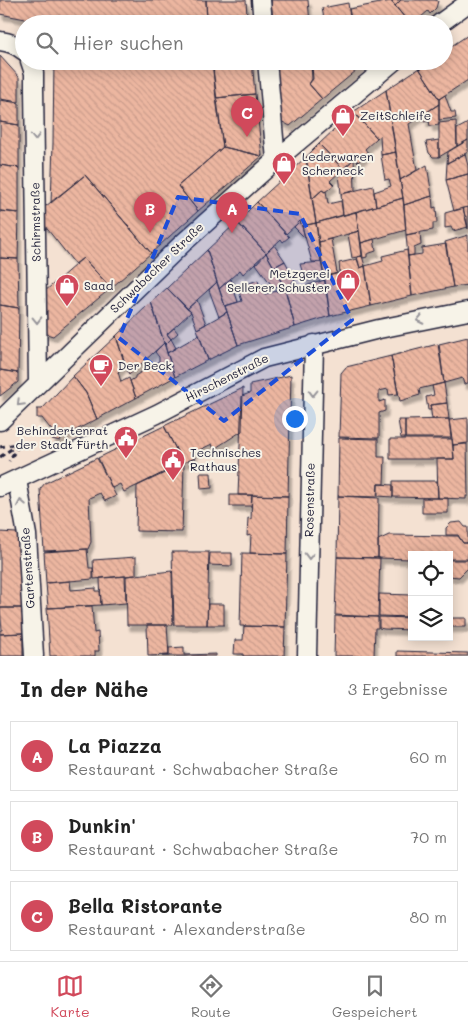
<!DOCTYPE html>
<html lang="de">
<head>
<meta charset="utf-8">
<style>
	:root { --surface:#fff; --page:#f2f2f2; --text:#222; --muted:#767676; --line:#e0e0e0; --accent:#d1495b }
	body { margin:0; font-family:Mali,sans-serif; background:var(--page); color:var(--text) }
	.controls { position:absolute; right:15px; bottom:15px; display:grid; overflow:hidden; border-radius:0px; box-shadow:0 2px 12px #0003 }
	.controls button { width:45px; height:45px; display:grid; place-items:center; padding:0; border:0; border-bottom:1px solid var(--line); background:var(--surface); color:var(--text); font:25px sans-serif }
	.you { position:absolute; left:294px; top:418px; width:18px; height:18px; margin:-12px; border:4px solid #fff; border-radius:50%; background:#1a73e8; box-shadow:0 0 0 8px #1a73e833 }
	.badge { display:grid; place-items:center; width:32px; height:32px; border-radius:50%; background:var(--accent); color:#fff; font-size:16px; font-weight:700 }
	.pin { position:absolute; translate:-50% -41px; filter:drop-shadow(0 1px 2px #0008) }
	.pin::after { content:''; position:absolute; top:26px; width:18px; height:15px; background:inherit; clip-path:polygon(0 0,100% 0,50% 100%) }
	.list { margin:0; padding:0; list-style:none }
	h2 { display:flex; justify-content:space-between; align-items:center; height:65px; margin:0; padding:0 20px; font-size:21px }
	h2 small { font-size:16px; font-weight:400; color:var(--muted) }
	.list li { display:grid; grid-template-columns:32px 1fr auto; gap:15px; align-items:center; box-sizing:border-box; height:70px; margin:0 10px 10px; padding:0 10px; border:1px solid var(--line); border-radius:0px }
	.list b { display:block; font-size:19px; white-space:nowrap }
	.list p { margin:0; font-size:16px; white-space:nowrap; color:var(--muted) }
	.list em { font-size:16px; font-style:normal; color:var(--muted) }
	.icon { flex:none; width:28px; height:28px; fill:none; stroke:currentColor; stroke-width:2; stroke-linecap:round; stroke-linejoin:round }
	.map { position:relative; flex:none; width:468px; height:656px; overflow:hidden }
	.search { position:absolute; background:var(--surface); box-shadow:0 2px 12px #0003; left:15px; right:15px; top:15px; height:55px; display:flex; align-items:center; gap:12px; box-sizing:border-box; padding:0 18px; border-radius:28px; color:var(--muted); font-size:19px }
	.sheet { height:305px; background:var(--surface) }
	nav { display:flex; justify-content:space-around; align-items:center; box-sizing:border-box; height:70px; border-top:1px solid var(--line); background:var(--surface); font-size:14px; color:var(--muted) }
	nav a { display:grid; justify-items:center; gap:2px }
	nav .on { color:var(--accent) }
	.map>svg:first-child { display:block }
	.building { fill:url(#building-back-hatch); stroke:#22223b; filter:url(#shadow) }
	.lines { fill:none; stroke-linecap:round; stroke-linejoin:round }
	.street-casing { stroke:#22223b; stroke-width:21 }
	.path { stroke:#22223b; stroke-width:3; stroke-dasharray:5 4; stroke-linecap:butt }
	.street { stroke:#f7f3e8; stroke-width:18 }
	.oneway { stroke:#97959a }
	.marked { fill:#1d4ed8; fill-opacity:0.2; stroke:#1d4ed8; stroke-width:4; stroke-dasharray:10 6; stroke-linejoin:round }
	.labels { text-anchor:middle; stroke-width:4; stroke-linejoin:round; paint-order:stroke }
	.poi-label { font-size:12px; fill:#22223b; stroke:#f7f3e8; text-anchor:start }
	.street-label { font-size:12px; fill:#22223b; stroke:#f7f3e8 }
</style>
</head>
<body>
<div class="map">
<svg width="468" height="656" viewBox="0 0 468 656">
	<defs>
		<pattern id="building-back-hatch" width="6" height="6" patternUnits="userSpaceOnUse" patternTransform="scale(1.25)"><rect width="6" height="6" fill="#ecb6a0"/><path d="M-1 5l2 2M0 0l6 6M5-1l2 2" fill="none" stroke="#ca9c8b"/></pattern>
		<filter id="shadow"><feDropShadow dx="3" dy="5.5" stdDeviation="1" flood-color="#0004"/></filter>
	</defs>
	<rect width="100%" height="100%" fill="#f4e1d2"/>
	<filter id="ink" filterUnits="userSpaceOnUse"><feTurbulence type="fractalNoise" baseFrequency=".02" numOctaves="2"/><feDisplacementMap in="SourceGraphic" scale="10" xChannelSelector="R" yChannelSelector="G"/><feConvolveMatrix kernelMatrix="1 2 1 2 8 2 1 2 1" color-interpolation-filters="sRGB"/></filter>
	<g filter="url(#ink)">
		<!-- building -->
		<path class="building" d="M0 0H206L207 24H51L0 14Z
			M206 0H246L247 16 207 21Z
			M271 0H308L310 24H273Z
			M390 0H401L395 6Z
			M435 0 438 1 436 8 430 14 428 11 413 24H410L395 6 401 0Z
			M391 1 405 18 377 24H352L349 9Z
			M348 3 351 24H325L322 8Z
			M247 16 248 24H207V21Z
			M405 18 410 24H379Z
			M468 35V80L439 99 419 68 429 61H444V51Z
			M0 56 19 77V102L0 99Z
			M54 61H212L223 147 178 186 198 211 151 253 85 175 51 203 53 143Z
			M212 61H252L255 94 216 98Z
			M276 61H311L312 79 309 84 322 99 290 126 281 121Z
			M318 61H368L322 99 309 84 313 79 312 66Z
			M419 68 439 99V104L409 124 417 170 400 180 386 90Z
			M386 90 396 152 381 155 380 135 377 138 353 112Z
			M255 94 262 156 223 147 216 98Z
			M445 95 451 112H455L456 118 439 120V99Z
			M0 100 19 103V125L0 122Z
			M439 104V125L430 126 429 121 424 122V114Z
			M353 112 377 138 365 149 368 153 358 162 355 158 343 169 319 144Z
			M456 121 457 146 439 157V123Z
			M0 122 19 125V168L0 165Z
			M468 123V140L457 146V129Z
			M439 140V157H433L429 153 426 142Z
			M468 140V152L447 163 448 152Z
			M319 144 343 169 330 181 334 185 325 192 322 190 312 199 306 157Z
			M223 147 262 156 198 211 178 186Z
			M396 152 403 198 376 206 374 192 391 186 389 179 385 180 381 155Z
			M465 154 468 166V174L446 180 447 163Z
			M306 157 316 223 302 226 300 221 286 234 257 202Z
			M354 159 355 191 341 194 339 173Z
			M0 165 19 168V213L0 211Z
			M427 165 432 196 404 205 400 180Z
			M468 174V207L454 211 446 180Z
			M85 175 151 253 111 288 83 258 75 264 44 225 41 210Z
			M373 186 376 206 343 215 341 194Z
			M322 190 325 192 326 191 328 204 341 201 343 215 316 223 312 199Z
			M432 196 433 208 436 207 437 223H433V230L406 235 404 205Z
			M403 198 406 230 361 243 356 212Z
			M257 202 289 237 283 242 281 239 266 253 237 222Z
			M468 207V229L463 208Z
			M463 208 468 227 453 231 451 227 445 228V213Z
			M0 211 19 213 18 259 0 258Z
			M356 212 359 231 319 242 316 223Z
			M300 221 302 226 305 238 294 227Z
			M237 222 266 253 243 274 240 270 219 289 207 250Z
			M316 223 321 262H312L302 226Z
			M359 231 362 256 352 258 348 234Z
			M420 232 421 245 414 248V255L408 256 406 235Z
			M468 235V285L453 287 445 242Z
			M331 239 337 273 324 277 319 242Z
			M374 239 376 251 367 254V257L363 258 361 243Z
			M446 244 453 287 412 296 408 256 422 254V248Z
			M274 245 285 261 274 267 266 253Z
			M207 250 217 282 187 309 167 288Z
			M407 250 412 296 371 306 365 266 383 261 382 256Z
			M266 253 274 267 285 289H282L280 286 273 287 256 264Z
			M362 256 365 266 360 268 357 257Z
			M0 258 18 259 19 308 0 305Z
			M83 258 111 288 53 336 43 333 44 292Z
			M357 259 360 268 365 266 371 306 330 316 324 277 340 273 339 263Z
			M285 261 295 280 292 282 294 289 286 292 274 267Z
			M321 262 324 277 305 281 300 264Z
			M230 279 235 285 233 287 238 302 225 306 219 289Z
			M258 280 259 284 262 285 265 294 285 289 295 327 238 345 225 306 242 301 239 292 241 291 240 286Z
			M325 280 330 316 295 327 286 292Z
			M217 282 227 312 219 317 209 290Z
			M167 288 191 312 167 334 171 339 165 345 151 302Z
			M197 300 206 324 197 329 191 312 187 309Z
			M151 302 164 343 129 375 116 336Z
			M0 305 19 308 18 373 0 370Z
			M227 312 238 345 208 360 197 329Z
			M174 328 178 333 171 339 167 334Z
			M199 335 208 360 175 377 167 353Z
			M116 336 125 365 118 372 121 382 129 378 136 398 97 419 86 393 73 376Z
			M468 337V383L464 384 462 378 444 383 439 344Z
			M171 339 176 348 167 353 165 345Z
			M164 343 175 377 136 398 130 381 135 378V376L159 361V357L155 352Z
			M438 344 444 383 419 389 420 395 400 401 391 356Z
			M391 356 398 394 389 395 388 389 379 391V402L385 400V411L379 413V438L339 437 341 373 346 367Z
			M0 370 18 373V382L0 396Z
			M291 375 288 496 238 495 242 396 250 393V384Z
			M73 376 86 393 97 419 61 438 60 441 52 439 53 432 42 418H37V409H42Z
			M444 383 447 403 430 405 431 410H428L426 397 434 395 432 386Z
			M243 388 242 431 214 449 212 444 193 453 195 458 183 463 164 426Z
			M447 403 449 419H432L430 405Z
			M468 418V443L453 445 449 420Z
			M449 419 451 438H405V420Z
			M398 420H405V438H401Z
			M164 426 183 463 124 492 120 484 112 488 98 458Z
			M339 438 378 439V457H385L384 484H378L377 497 338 496Z
			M390 439H452L454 459H390Z
			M467 444 468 496H466V499L438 498 437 459H454L453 445Z
			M97 458 116 496 105 501 100 493 89 498 91 542 88 549 44 551 40 489 45 483Z
			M184 464 182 532 136 531 137 486Z
			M200 473H211L212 488 201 489Z
			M393 481H437L438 498 393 497Z
			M378 484 393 485V497L378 496Z
			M230 495H252L251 506H230Z
			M252 495 288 496 287 554 250 553 251 535 247 536 248 518 251 519Z
			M338 496 379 498 378 558 337 557Z
			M422 498H448V513H422Z
			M461 522 465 527H468V543H463L458 535H446V528L451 523Z
			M0 532 16 533 23 541V608H0Z
			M389 535 458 536 463 543H468V559H449V555H412V559L378 558V540Z
			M87 549 89 568H93V579L46 583 44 552Z
			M172 552H209L207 625H174Z
			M210 553H232V566L209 565Z
			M242 553 287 554 285 627 240 626Z
			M136 557V575L94 579 93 560Z
			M337 557 380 558 378 617 335 615Z
			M409 559H412V575H409Z
			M449 560H468V568L459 577 449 576Z
			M172 571 173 625H127L126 576Z
			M125 576 126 603 101 605 100 578Z
			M70 581 71 590 96 588V591H100L101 605 48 608 46 583Z
			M379 594 412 595V617L379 616Z
			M208 604H224V625H207Z
			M92 606 94 633 98 632 99 651H95V656H50L47 608Z
			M0 608H23V633L0 634V630H2Z
			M335 616 378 617V628H375L374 656H334Z
			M379 617 412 618V630L384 629 379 628Z
			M449 618H466V627H449Z
			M147 625H167L169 655 148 656Z
			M244 626 285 627 284 656H243V654H234L235 640H243Z
			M23 633V656H0V634Z
			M184 647V655L216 654V656H162H169V648Z
			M397 651 468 653V656H397Z"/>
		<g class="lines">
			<defs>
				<path id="street" d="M261 0 263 24
					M439 24 468 3
					M0 41C9 42 17 45 24 51
					M30 61 34 73V88L38 383
					M267 61 276 160
					M0 421 182 244 276 160 394 61
					M17 480 27 535 34 656
					M0 487 157 414 264 358 379 329 468 311
					M307 656 314 344"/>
			</defs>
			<!-- street casing -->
			<use href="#street" class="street-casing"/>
			<!-- path -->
			<path class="path" d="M0 447 17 444
				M0 457 20 443 9 461"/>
			<!-- street -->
			<use href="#street" class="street"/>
		</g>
		<!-- one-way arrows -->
		<defs><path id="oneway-chevron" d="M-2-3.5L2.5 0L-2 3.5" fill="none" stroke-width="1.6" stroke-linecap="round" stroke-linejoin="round" transform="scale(1.25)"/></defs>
		<g class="oneway">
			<use href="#oneway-chevron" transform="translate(35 137) rotate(89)"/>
			<use href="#oneway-chevron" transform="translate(37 320) rotate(89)"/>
			<use href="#oneway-chevron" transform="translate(420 320) rotate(168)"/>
			<use href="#oneway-chevron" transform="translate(313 393) rotate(91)"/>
			<use href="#oneway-chevron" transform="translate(20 403) rotate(135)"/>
			<use href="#oneway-chevron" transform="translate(21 503) rotate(-101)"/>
			<use href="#oneway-chevron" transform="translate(309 556) rotate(91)"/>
		</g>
	</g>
	<!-- marked area -->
	<path class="marked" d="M178 197 300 214 352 320 224 421 119 338Z"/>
	<!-- icons -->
	<defs>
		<symbol id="shop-pin" viewBox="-11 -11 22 30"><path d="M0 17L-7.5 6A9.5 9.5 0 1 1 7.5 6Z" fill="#d1495b" stroke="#f7f3e8"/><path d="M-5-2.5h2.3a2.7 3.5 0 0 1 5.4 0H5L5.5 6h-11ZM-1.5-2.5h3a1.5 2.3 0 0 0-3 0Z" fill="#fff"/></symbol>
		<symbol id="cafe-pin" viewBox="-11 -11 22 30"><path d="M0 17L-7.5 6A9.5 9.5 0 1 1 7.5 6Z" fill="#d1495b" stroke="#f7f3e8"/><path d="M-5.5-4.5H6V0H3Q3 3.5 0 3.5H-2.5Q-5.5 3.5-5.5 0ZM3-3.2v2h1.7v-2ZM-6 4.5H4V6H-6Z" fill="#fff"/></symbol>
		<symbol id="civic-pin" viewBox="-11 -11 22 30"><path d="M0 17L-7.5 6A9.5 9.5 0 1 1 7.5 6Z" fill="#d1495b" stroke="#f7f3e8"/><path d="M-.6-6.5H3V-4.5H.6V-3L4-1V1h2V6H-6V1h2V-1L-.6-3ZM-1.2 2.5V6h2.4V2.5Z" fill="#fff"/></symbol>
	</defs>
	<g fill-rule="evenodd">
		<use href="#shop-pin" x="329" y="102" width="28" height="38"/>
		<use href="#shop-pin" x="270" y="150" width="28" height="38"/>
		<use href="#shop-pin" x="334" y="267" width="28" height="38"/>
		<use href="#shop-pin" x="53" y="272" width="28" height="38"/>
		<use href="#cafe-pin" x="87" y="352" width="28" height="38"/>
		<use href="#civic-pin" x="112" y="424" width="28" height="38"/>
		<use href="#civic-pin" x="159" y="446" width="28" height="38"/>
	</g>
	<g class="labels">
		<!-- poi labels -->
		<g class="poi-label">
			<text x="360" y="120">ZeitSchleife</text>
			<text x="302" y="161">Lederwaren<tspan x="302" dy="14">Scherneck</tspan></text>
			<text x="330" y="278" text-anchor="end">Metzgerei<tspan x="330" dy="14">Sellerer Schuster</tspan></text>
			<text x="84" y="290">Saad</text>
			<text x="118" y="370">Der Beck</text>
			<text x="108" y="435" text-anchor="end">Behindertenrat<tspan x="108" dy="14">der Stadt Fürth</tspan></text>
			<text x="190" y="457">Technisches<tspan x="190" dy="14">Rathaus</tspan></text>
		</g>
		<!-- street labels -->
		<g class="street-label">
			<text transform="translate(36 222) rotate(-91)" y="4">Schirmstraße</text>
			<text transform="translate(157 268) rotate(-44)" y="4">Schwabacher Straße</text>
			<text transform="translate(227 378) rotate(-27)" y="4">Hirschenstraße</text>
			<text transform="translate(310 500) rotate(-89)" y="4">Rosenstraße</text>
			<text transform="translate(28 568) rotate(-94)" y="4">Gartenstraße</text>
		</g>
	</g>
</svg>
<div class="controls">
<button><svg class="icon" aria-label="locate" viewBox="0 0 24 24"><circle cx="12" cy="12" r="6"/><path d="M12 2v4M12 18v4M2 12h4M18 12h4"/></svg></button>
<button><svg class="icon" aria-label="layers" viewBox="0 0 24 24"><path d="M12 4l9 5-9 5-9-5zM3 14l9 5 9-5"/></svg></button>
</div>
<div class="you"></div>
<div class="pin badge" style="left:232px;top:233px">A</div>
<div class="pin badge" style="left:150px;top:233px">B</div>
<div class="pin badge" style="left:247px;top:137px">C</div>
<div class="search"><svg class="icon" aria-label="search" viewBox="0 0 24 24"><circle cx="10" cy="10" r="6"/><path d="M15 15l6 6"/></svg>Hier suchen</div>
</div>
<section class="sheet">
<h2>In der Nähe<small>3 Ergebnisse</small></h2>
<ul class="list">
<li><span class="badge">A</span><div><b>La Piazza</b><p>Restaurant · Schwabacher Straße</p></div><em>60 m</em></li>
<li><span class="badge">B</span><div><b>Dunkin'</b><p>Restaurant · Schwabacher Straße</p></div><em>70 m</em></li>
<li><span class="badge">C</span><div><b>Bella Ristorante</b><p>Restaurant · Alexanderstraße</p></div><em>80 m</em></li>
</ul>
</section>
<nav>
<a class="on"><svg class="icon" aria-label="map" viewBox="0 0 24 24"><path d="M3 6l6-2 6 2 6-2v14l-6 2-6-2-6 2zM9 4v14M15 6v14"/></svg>Karte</a>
<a><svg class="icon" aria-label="directions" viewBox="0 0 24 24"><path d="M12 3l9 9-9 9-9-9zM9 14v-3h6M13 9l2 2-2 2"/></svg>Route</a>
<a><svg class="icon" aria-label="saved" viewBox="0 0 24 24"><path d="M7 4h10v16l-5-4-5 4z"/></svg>Gespeichert</a>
</nav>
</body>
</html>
